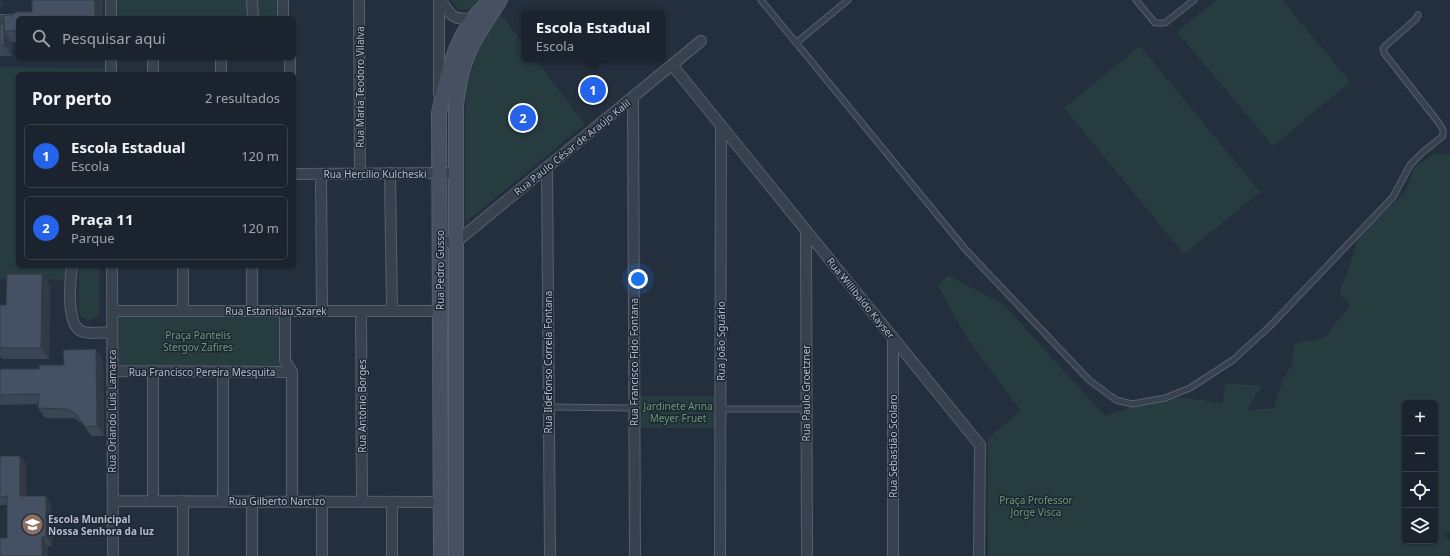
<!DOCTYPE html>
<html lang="pt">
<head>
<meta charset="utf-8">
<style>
	:root { --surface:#1b232e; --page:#242b36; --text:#f1f3f6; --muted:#a0a4aa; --line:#39404a; --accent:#2563eb }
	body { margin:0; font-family:"Noto Sans",sans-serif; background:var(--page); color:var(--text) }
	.controls { position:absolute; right:12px; bottom:12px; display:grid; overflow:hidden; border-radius:6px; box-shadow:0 1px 3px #0004 }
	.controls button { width:36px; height:36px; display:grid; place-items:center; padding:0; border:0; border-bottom:1px solid var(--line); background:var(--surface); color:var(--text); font:20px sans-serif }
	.you { position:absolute; left:638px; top:279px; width:14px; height:14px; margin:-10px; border:3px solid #fff; border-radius:50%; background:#1a73e8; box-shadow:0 0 0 6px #1a73e833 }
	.badge { display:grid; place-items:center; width:26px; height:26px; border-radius:50%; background:var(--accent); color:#fff; font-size:13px; font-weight:700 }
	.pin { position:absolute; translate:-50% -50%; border:2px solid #fff; box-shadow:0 1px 4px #0006 }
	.popup { position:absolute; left:521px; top:10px; width:144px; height:52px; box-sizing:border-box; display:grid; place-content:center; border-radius:6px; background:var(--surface); filter:drop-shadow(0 1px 3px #0005); font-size:13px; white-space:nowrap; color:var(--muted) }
	.popup b { font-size:15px; color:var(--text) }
	.popup::after { content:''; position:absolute; left:50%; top:100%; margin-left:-8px; border:8px solid transparent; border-top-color:var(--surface) }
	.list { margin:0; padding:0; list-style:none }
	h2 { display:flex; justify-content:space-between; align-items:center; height:52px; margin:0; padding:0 16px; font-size:17px }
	h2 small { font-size:13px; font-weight:400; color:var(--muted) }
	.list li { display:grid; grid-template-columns:26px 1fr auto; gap:12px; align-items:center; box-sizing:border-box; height:64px; margin:0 8px 8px; padding:0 8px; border:1px solid var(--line); border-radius:6px }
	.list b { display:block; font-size:15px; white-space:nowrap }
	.list p { margin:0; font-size:13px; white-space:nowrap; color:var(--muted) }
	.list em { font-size:13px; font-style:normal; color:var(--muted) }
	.icon { flex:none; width:22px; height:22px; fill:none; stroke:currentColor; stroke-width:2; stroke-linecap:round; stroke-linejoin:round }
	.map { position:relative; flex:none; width:1450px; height:556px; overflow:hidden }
	.search { position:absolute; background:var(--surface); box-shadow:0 1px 3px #0004; left:16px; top:16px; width:280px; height:44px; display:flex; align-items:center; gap:10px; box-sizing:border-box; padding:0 14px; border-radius:6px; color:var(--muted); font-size:15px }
	.panel { position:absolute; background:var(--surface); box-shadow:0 1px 3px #0004; left:16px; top:72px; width:280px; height:196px; border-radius:6px }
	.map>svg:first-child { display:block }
	.green { fill:#263c3f; fill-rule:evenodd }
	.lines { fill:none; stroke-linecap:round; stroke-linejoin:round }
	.lane-casing { stroke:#565f6c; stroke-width:7 }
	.street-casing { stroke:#565f6c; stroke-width:12 }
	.secondary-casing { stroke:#565f6c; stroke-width:16 }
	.lane { stroke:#38414e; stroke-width:5 }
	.street { stroke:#38414e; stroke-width:10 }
	.secondary { stroke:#465061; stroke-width:14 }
	.wall { fill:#3b4654 }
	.shaded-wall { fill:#303945 }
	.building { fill:#455162; stroke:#303945 }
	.labels { text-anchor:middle; stroke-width:3; stroke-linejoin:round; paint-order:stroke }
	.street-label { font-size:10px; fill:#b4bcc9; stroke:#1d2633 }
	.park-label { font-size:10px; fill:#6b9a76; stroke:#1d2633 }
	.poi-label { font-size:10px; font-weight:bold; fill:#b4bcc9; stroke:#1d2633; text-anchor:start }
</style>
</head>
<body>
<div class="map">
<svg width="1450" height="556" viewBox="0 0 1450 556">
	<rect width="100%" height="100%" fill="#242f3e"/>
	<!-- green -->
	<path class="green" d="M117 0H279V18H117Z
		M451 0H482C469 11 462 15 451 0Z
		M1216 0H1282L1350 82 1273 146 1177 32Z
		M500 13 524 45V59H535L585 124 465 223V113L467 88 475 59 486 34Z
		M1140 46 1260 192 1184 254 1064 108Z
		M0 67 105 68V74H18V266H66V280L0 279Z
		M1433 154H1450V531L1443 535 1450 540V556H988V438L1021 411 969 341 938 286 948 275 1004 305 1105 416 1132 407 1179 397 1222 403 1226 383 1262 386 1247 410 1274 408 1282 381 1292 365 1294 344 1324 338 1350 305 1339 293 1349 268 1358 237 1405 192 1414 168ZM1405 403H1435V541H1405Z
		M79 266H99V315C90 323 81 321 78 308Z
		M117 316H280V366L117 365Z
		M640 396H716L715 428H640Z"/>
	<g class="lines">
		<defs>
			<path id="lane" d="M761 0 966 250 1089 380 1116 400 1132 404 1165 398 1190 388 1233 360 1269 327 1393 197 1410 165 1423 152 1443 136V130L1439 123 1384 53 1383 48 1416 19 1418 15
				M1136 0 1155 23H1165L1194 0
				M796 43 848 0
				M549 407 634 408
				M720 409H806"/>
			<path id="street" d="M111 0V18
				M252 0 253 18
				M359 0 360 174
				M439 0V94
				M441 0C450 16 454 21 474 18
				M283 18V0
				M0 20H18
				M111 58V74
				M221 58V74
				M290 58V74
				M672 65 980 445 979 556
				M153 74V58
				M633 97 635 556
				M547 167 550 556
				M390 173 392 311
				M294 174 455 173
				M321 174 322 311
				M806 230 807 556
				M440 242H456L701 41
				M72 266C70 280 66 324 81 331 90 335 103 332 112 332
				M112 266 113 556
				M252 266V311
				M112 311H440
				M183 311V266
				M285 311V360L292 372V501
				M361 311 362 502
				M893 337V556
				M112 371 292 372
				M153 371V501
				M113 501 440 502
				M183 501V556
				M223 501V372
				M252 501V556
				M322 556V501
				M392 556V502
				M720 556 721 125"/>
			<path id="secondary" d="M441 556 439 113C448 72 456 27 492 0
				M456 556V105C458 90 460 76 465 62 473 39 487 20 500 0"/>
		</defs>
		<!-- lane casing -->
		<use href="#lane" class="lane-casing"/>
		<!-- street casing -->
		<use href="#street" class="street-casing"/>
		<!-- secondary casing -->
		<use href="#secondary" class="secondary-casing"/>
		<!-- lane -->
		<use href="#lane" class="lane"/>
		<!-- street -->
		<use href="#street" class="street"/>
		<!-- secondary -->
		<use href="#secondary" class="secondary"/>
	</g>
	<!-- wall -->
	<path class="wall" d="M103 0V18H18V42H12V56H0V24H4L13 15 32 12Z
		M42 274 50 285 49 359H2L0 355V305H6Z
		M103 359 104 436H91L83 424 74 418H45L38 408 39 404 0 405V369H39Z
		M0 456H20L26 464V496L51 505 52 546H48L7 538V505H0Z"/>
	<!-- shaded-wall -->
	<path class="shaded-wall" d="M0 0H1L2 8 0 6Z
		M95 0H103V18H95Z
		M4 31 12 42V56L4 45Z
		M86 58H93L89 62Z
		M42 274 50 285 49 359 41 348Z
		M96 349 103 359 104 436 97 426Z
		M20 456 26 464V505L20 496Z
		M46 496 51 505 52 546 46 537Z
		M42 537 48 546V556H42Z"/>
	<!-- building -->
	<path class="building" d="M32 0H95V18H18V31H4V15H13L16 12H32Z
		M0 24H4V45H0Z
		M7 274H42L41 348H0V305H6Z
		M96 349 97 426 85 427 76 414 67 409 38 408 39 394 0 395V369H39V365H64L63 350Z
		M0 456H20V496H46V537H42V556H0V538H7V496L0 497Z"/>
	<!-- icons -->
	<defs>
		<symbol id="school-disc" viewBox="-11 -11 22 22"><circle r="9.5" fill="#8d6e63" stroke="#1d2633"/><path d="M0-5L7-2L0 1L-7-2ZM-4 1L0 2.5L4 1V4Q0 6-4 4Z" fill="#fff"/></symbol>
	</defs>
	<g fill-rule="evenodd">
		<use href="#school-disc" x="20" y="512" width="25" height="25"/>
	</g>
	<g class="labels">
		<!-- street labels -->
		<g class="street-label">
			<text transform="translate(360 87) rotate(-90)" y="4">Rua Maria Teodoro Vilalva</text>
			<text transform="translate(572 147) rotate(-39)" y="4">Rua Paulo César de Araújo Kalil</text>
			<text x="375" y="178">Rua Hercílio Kulcheski</text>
			<text transform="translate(440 270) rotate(-90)" y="4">Rua Pedro Gusso</text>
			<text transform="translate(861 298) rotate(51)" y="4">Rua Willibaldo Kayser</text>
			<text x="276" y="315">Rua Estanislau Szarek</text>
			<text transform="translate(721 341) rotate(-90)" y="4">Rua João Sguário</text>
			<text transform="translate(548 362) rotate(-90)" y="4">Rua Ildefonso Correia Fontana</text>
			<text transform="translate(634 362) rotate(-90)" y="4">Rua Francisco Fido Fontana</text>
			<text x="202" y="376">Rua Francisco Pereira Mesquita</text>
			<text transform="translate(806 393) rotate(-90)" y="4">Rua Paulo Groetzner</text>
			<text transform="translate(362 406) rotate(-90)" y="4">Rua Antônio Borges</text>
			<text transform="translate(112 411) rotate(-90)" y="4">Rua Orlando Luís Lamarca</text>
			<text transform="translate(893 446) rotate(-90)" y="4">Rua Sebastião Scolaro</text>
			<text x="277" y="505">Rua Gilberto Narcizo</text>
		</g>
		<!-- park labels -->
		<g class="park-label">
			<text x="198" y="339">Praça Pantelis<tspan x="198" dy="12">Stergov Zafires</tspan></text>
			<text x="678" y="410">Jardinete Anna<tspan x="678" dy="12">Meyer Fruet</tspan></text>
			<text x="1036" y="504">Praça Professor<tspan x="1036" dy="12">Jorge Visca</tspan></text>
		</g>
		<!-- poi labels -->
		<g class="poi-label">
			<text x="48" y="523">Escola Municipal<tspan x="48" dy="12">Nossa Senhora da luz</tspan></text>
		</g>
	</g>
</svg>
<div class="controls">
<button>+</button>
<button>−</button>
<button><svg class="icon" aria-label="locate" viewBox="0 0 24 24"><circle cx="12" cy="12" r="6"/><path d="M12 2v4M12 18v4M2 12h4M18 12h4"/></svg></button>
<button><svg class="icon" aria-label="layers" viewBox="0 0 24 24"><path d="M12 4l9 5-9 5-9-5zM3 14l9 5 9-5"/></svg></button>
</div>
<div class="you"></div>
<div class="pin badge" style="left:593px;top:90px">1</div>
<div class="popup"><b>Escola Estadual</b>Escola</div>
<div class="pin badge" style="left:523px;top:118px">2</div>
<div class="search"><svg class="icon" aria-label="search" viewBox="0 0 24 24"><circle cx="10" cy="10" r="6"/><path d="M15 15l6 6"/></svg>Pesquisar aqui</div>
<section class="panel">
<h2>Por perto<small>2 resultados</small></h2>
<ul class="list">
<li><span class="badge">1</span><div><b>Escola Estadual</b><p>Escola</p></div><em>120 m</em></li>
<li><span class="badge">2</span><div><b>Praça 11</b><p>Parque</p></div><em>120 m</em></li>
</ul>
</section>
</div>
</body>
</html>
